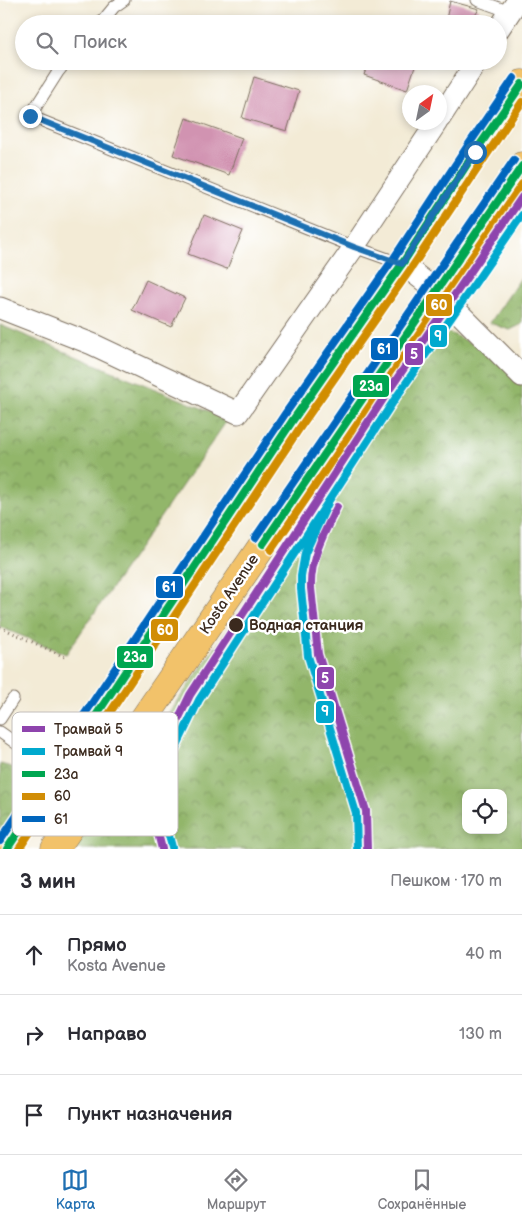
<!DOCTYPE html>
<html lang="ru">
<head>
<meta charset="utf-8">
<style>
	:root { --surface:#fff; --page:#f7f7f7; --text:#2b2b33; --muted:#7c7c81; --line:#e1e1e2; --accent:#1f6fb2 }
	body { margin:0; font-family:"Balsamiq Sans",sans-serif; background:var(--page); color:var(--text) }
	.controls { position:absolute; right:15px; bottom:15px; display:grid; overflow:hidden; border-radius:10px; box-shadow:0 2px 8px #0003 }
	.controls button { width:45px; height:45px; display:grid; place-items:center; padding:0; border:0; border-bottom:1px solid var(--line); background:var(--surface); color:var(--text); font:25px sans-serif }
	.compass { position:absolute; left:402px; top:85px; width:45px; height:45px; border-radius:50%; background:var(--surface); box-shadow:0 2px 8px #0003; rotate:33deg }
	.stop { position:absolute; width:15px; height:15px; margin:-11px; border:4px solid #1f6fb2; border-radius:50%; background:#fff }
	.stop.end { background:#1f6fb2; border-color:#fff; box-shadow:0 1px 5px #0008 }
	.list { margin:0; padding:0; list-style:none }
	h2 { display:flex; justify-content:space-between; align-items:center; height:65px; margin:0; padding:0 20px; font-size:21px }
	h2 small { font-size:16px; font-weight:400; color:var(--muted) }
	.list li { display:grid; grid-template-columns:32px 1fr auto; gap:15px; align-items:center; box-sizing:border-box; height:80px; padding:0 20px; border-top:1px solid var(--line) }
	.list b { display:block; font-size:19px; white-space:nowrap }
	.list p { margin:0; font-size:16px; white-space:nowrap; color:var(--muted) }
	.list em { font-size:16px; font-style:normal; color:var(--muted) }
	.icon { flex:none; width:28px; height:28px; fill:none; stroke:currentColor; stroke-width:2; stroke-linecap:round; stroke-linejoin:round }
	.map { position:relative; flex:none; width:522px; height:849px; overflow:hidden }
	.search { position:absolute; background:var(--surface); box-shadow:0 2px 8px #0003; left:15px; right:15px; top:15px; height:55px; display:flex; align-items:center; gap:12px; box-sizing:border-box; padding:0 18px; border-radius:28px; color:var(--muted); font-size:19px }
	.sheet { height:305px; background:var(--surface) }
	nav { display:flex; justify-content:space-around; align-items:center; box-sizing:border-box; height:70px; border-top:1px solid var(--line); background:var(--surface); font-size:14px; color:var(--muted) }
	nav a { display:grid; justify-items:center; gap:2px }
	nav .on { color:var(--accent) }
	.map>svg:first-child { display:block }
	.forest { fill:url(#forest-crowns); stroke:#667044; fill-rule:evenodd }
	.building { fill:#d193b1 }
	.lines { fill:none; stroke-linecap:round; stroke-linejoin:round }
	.lane-casing { stroke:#7b6e5e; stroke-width:13 }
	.street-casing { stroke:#7b6e5e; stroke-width:23 }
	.primary-casing { stroke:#7b6e5e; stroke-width:29 }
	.path { stroke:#7b6e5e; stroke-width:3; stroke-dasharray:1 4; stroke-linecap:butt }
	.lane { stroke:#fff; stroke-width:11 }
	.street { stroke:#fff; stroke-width:21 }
	.primary { stroke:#f2c26a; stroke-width:28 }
	.bus-1-casing { stroke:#fff; stroke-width:11 }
	.bus-2-casing { stroke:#fff; stroke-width:11 }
	.bus-3-casing { stroke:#fff; stroke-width:11 }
	.bus-1 { stroke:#00a651; stroke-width:8 }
	.bus-2 { stroke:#d18d06; stroke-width:8 }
	.bus-3 { stroke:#0065bd; stroke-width:8 }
	.tram-1-casing { stroke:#fff; stroke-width:11 }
	.tram-2-casing { stroke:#fff; stroke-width:11 }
	.tram-1 { stroke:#8e44ad; stroke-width:8 }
	.tram-2 { stroke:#00a9ce; stroke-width:8 }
	.route { stroke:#1f6fb2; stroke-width:6 }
	.stop-dot { fill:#3b2a1e; stroke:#fff; stroke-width:2 }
	.labels { text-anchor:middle; stroke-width:5; stroke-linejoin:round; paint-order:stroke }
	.street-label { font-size:15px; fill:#3b2a1e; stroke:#fff }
	.stop-label { font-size:15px; font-weight:bold; fill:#3b2a1e; stroke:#fff; text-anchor:start }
	.key { fill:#fff; stroke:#c4bfbc; stroke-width:1 }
	.key-label { font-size:14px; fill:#3b2a1e }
	.line-badge { stroke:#fff; stroke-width:2 }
	.badge-label { font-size:14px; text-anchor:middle; font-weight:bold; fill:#fff }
</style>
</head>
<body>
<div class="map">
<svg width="522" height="849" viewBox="0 0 522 849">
	<defs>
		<pattern id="forest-crowns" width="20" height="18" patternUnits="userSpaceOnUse" patternTransform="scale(1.25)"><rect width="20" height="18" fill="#92b66a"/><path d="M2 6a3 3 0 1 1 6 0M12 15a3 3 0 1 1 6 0" fill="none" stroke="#789457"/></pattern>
	</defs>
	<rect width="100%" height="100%" fill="#fff"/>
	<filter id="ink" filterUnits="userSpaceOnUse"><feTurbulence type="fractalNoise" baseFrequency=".02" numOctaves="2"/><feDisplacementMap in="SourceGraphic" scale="10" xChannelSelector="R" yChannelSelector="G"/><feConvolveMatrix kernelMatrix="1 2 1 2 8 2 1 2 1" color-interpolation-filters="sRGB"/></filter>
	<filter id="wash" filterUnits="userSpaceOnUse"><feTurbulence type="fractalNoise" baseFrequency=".0096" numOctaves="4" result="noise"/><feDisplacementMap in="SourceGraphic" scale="20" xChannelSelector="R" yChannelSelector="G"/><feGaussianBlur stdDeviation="1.12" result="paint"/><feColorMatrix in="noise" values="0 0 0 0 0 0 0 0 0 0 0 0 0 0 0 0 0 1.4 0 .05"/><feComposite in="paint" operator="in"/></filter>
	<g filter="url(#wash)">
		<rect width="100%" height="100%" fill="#f3ebd6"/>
		<!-- forest -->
		<path class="forest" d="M522 276V324L510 330 490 323Z
			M0 325 228 419 66 654 0 627Z
			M439 328 522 367V849H74ZM466 793H503V830H466Z
			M0 764 30 772 34 781 31 790 0 835Z"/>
		<g id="blocks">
			<!-- building -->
			<path class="building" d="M450 1 479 9 470 24H445Z
				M369 61H417L407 90 364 75Z
				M254 77 299 91 287 131 242 118Z
				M186 118 242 138 229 175 173 155Z
				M204 215 243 231 227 269 188 254Z
				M146 280 185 298 171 327 132 310Z"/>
		</g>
	</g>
	<g filter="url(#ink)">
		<use href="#blocks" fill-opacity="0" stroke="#7b6e5e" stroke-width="1"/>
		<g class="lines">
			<defs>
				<path id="lane" d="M477 0 510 12
					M100 24 114 7 124 0
					M67 61 58 72 30 116 354 247 402 264
					M0 719 13 699
					M0 732 17 744 63 768"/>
				<path id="street" d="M498 30 518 0
					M440 118 477 61
					M402 264 437 291 522 376
					M0 308 92 344 238 413 354 247 437 122"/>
				<path id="primary" d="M7 849 293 420 402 264 475 152 522 84
					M55 849 522 166"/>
			</defs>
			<!-- lane casing -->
			<use href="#lane" class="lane-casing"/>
			<!-- street casing -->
			<use href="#street" class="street-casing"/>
			<!-- primary casing -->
			<use href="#primary" class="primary-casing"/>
			<!-- path -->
			<path class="path" d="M0 627 67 658"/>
			<!-- lane -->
			<use href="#lane" class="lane"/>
			<!-- street -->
			<use href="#street" class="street"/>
			<!-- primary -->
			<use href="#primary" class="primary"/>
			<defs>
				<path id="bus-1" d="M263 544 522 166
					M7 849 293 420 402 264 475 152 522 84"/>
				<path id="bus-2" d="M271 550 522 184
					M19 849 301 426 410 270 522 102"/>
				<path id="bus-3" d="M255 538 514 160
					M0 841 285 414 394 258 467 147 514 78"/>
			</defs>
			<!-- bus-1 casing -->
			<use href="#bus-1" class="bus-1-casing"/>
			<!-- bus-2 casing -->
			<use href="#bus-2" class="bus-2-casing"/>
			<!-- bus-3 casing -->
			<use href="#bus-3" class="bus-3-casing"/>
			<!-- bus-1 -->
			<use href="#bus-1" class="bus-1"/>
			<!-- bus-2 -->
			<use href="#bus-2" class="bus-2"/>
			<!-- bus-3 -->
			<use href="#bus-3" class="bus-3"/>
			<defs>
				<path id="tram-1" d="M337 507C324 533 310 558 311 588L318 654 366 811 367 849
					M162 849 154 818 153 794 159 759 190 695 387 393 522 197"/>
				<path id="tram-2" d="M328 503 305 553 301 576V589L308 656 356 813 357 849
					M172 847 164 817 163 795 169 762 199 700 395 399 522 215"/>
			</defs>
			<!-- tram-1 casing -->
			<use href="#tram-1" class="tram-1-casing"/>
			<!-- tram-2 casing -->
			<use href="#tram-2" class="tram-2-casing"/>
			<!-- tram-1 -->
			<use href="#tram-1" class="tram-1"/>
			<!-- tram-2 -->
			<use href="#tram-2" class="tram-2"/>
		</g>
	</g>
	<g class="lines" filter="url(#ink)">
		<!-- route -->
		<path class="route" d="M30 116 354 247 402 264 475 152"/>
	</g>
	<!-- markers -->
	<circle class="stop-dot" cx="236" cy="625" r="8"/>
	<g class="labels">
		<!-- street labels -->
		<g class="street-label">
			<text transform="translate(229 594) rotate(-56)" y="5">Kosta Avenue</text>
		</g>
		<!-- stop labels -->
		<g class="stop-label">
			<text x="249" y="630">Водная станция</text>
		</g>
	</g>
	<!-- legend -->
	<rect x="12" y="712" width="166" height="124" rx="8" class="key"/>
	<rect x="22" y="726" width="23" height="6" fill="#8e44ad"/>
	<rect x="22" y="748" width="23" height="7" fill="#00a9ce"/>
	<rect x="22" y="771" width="23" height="6" fill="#00a651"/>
	<rect x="22" y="793" width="23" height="7" fill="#d18d06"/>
	<rect x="22" y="816" width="23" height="6" fill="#0065bd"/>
	<g class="key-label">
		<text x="54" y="734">Трамвай 5</text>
		<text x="54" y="756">Трамвай 9</text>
		<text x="54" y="779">23a</text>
		<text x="54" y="801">60</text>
		<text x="54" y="824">61</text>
	</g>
	<g class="line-badge">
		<rect x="425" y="293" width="28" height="24" rx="5" fill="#d18d06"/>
		<rect x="429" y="324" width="19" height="24" rx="5" fill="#00a9ce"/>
		<rect x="370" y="337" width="29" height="24" rx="5" fill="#0065bd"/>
		<rect x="404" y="342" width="20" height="24" rx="5" fill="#8e44ad"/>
		<rect x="352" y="374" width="38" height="24" rx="5" fill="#00a651"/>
		<rect x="155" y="575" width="29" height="24" rx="5" fill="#0065bd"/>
		<rect x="150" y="618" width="29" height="24" rx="5" fill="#d18d06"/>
		<rect x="116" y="645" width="38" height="24" rx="5" fill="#00a651"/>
		<rect x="316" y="666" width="19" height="24" rx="5" fill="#8e44ad"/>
		<rect x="315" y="700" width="20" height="24" rx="5" fill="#00a9ce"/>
	</g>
	<g class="badge-label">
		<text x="439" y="310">60</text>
		<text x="438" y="341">9</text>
		<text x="384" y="354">61</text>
		<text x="414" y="359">5</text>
		<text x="371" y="391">23a</text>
		<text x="169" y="592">61</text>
		<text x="165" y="635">60</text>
		<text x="135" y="662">23a</text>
		<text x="325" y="683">5</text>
		<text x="325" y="716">9</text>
	</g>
</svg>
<div class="controls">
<button><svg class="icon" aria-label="locate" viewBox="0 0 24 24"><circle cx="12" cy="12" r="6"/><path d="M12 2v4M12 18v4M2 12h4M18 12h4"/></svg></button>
</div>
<svg class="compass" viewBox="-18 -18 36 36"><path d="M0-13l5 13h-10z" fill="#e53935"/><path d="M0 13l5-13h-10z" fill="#7c7c81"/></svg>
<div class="stop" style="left:475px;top:152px"></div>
<div class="stop end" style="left:30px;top:116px"></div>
<div class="search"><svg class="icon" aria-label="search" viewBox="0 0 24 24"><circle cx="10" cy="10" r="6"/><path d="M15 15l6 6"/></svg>Поиск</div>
</div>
<section class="sheet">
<h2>3 мин<small>Пешком · 170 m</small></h2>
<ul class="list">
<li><svg class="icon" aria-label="ahead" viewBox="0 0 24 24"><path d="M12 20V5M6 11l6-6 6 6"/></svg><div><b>Прямо</b><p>Kosta Avenue</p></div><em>40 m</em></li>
<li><svg class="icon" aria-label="right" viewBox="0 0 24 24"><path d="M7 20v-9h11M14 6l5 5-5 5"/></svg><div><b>Направо</b></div><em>130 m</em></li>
<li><svg class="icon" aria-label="arrive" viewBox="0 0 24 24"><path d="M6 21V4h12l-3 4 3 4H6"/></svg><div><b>Пункт назначения</b></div></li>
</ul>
</section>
<nav>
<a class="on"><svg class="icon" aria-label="map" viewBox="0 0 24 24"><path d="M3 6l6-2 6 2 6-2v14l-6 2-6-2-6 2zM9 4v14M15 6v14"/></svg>Карта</a>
<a><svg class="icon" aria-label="directions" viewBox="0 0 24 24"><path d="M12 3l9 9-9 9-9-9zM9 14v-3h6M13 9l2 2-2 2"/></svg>Маршрут</a>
<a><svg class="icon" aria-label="saved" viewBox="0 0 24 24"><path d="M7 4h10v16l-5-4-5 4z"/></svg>Сохранённые</a>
</nav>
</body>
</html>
